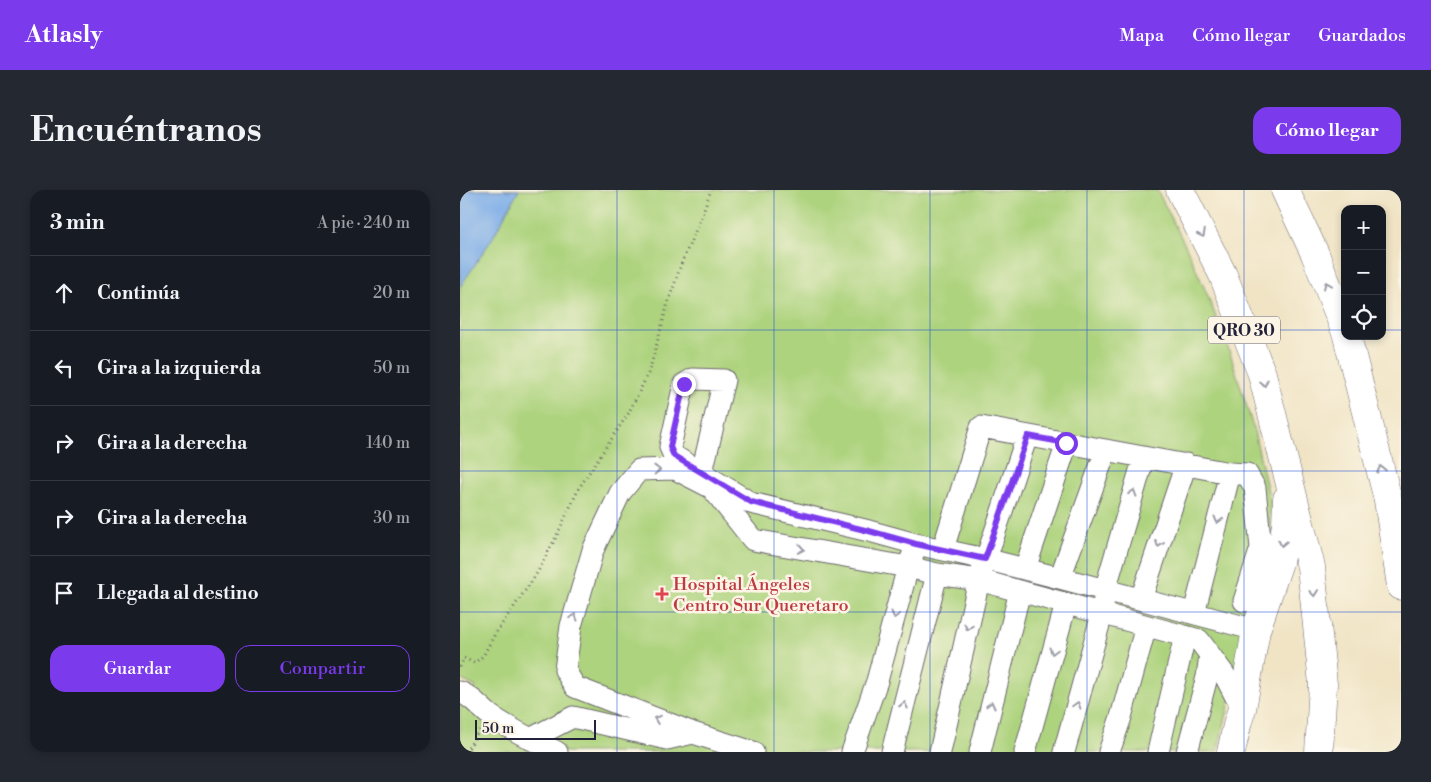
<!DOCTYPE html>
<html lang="es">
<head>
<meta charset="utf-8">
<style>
	:root { --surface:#171b24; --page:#242831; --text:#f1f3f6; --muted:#9ea1a6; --line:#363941; --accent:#7c3aed }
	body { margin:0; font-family:"Libre Bodoni",serif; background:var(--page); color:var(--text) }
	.controls { position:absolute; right:15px; top:15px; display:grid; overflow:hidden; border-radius:10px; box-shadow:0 2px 8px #0003 }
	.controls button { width:45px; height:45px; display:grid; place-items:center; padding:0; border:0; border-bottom:1px solid var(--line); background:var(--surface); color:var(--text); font:25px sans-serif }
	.scale { position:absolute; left:15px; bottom:12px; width:121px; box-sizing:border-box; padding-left:5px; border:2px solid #22223b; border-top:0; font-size:14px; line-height:18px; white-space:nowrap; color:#22223b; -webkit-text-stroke:4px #fcf5e5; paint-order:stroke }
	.stop { position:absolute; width:15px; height:15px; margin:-11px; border:4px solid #7c3aed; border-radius:50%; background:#fff }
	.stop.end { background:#7c3aed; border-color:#fff; box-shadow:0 1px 5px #0008 }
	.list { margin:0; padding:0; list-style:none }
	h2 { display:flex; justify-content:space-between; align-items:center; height:65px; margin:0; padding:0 20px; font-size:21px }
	h2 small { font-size:16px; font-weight:400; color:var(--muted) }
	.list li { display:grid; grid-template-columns:32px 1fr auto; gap:15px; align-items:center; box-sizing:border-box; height:75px; padding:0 20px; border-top:1px solid var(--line) }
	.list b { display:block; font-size:19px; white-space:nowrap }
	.list em { font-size:16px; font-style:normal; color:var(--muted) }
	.actions { display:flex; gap:10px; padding:15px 20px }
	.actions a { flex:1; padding:11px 0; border:1px solid var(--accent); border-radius:15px; text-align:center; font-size:18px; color:var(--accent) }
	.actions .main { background:var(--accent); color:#fff }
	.icon { flex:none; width:28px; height:28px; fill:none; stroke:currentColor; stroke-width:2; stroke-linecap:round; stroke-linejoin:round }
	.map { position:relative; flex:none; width:941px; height:562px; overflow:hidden; border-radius:15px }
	header { display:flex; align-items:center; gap:30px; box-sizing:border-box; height:70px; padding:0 25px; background:var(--accent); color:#fff }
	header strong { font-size:24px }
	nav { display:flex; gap:28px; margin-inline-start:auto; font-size:18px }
	.intro { display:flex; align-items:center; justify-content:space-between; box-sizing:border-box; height:120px; padding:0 30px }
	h1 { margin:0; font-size:35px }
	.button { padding:12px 22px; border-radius:15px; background:var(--accent); color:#fff; font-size:18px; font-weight:700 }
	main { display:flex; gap:30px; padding:0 30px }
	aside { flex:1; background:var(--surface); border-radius:15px; box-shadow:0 2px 8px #0003 }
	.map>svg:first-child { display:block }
	.green { fill:#add37e; stroke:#687a5c }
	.water { fill:#7eade8; stroke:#506892 }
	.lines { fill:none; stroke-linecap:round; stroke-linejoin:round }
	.minor-casing { stroke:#6a666b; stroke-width:23 }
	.highway-casing { stroke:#6a666b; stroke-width:29 }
	.path { stroke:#6a666b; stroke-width:3; stroke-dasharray:1 4; stroke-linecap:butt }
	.minor { stroke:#fff; stroke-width:21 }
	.highway { stroke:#fff; stroke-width:28 }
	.oneway { stroke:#9c9ca7 }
	.route { stroke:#7c3aed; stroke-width:6 }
	.grid { fill:none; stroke:#1d4ed8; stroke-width:1; stroke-opacity:0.55 }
	.health-dot { fill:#e0444e; stroke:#fcf5e5; stroke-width:2 }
	.labels { text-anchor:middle; stroke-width:5; stroke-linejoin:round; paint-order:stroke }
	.shield { fill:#fcf5e5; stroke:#63616e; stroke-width:1 }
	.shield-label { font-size:16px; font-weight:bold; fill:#22223b }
	.health-label { font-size:18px; fill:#be3a42; stroke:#fcf5e5; text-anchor:start }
</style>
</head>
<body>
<header>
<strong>Atlasly</strong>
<nav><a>Mapa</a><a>Cómo llegar</a><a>Guardados</a></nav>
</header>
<div class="intro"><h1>Encuéntranos</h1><a class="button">Cómo llegar</a></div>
<main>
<aside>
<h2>3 min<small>A pie · 240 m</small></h2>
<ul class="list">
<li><svg class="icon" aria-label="ahead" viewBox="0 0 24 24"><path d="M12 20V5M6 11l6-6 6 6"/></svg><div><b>Continúa</b></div><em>20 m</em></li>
<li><svg class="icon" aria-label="left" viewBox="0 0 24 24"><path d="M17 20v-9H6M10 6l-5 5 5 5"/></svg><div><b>Gira a la izquierda</b></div><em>50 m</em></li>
<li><svg class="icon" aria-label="right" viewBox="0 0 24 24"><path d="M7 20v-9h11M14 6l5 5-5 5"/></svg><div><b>Gira a la derecha</b></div><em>140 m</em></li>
<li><svg class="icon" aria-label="right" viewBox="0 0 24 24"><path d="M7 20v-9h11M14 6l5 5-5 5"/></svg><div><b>Gira a la derecha</b></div><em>30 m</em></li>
<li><svg class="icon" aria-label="arrive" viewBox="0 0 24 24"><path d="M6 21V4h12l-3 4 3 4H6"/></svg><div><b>Llegada al destino</b></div></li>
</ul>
<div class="actions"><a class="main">Guardar</a><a>Compartir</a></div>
</aside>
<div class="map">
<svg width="941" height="562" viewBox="0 0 941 562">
	<rect width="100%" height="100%" fill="#fcf5e5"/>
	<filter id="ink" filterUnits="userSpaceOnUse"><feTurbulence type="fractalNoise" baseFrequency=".02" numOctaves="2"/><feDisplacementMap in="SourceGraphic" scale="10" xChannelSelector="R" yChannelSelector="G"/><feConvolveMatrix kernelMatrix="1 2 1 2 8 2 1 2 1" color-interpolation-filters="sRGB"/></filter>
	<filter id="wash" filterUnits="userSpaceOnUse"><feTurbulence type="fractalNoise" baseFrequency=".0096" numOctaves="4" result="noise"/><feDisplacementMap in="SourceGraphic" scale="20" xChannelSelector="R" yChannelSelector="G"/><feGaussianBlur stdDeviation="1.12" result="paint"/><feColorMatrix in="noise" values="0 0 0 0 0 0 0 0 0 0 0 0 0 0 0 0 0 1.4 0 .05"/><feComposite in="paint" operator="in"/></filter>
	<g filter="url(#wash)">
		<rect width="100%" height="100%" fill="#f0e4c5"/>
		<!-- green -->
		<path class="green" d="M0 0H697L727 59 747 104 771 166 793 237 810 311V336L806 374 757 562H0V502L8 505 16 497 0 489Z"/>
		<!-- water -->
		<path class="water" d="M0 0H59L32 49 0 97Z"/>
	</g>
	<g filter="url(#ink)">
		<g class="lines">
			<defs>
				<path id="minor" d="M242 282 264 190 233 189 224 194 210 257 214 266 291 313 409 341 456 354 525 369 600 388 796 440
					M483 359 521 237 770 283 787 284 795 298 801 358 784 411
					M565 379 607 253
					M600 388 646 260
					M681 409 726 274
					M734 423 770 283
					M0 502C13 507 20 518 31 526 52 540 74 551 97 562
					M70 549 113 527 207 549 233 543
					M293 562 233 543 115 497 105 480 111 436 133 360 160 303 179 280 215 279 252 298 293 350 448 377 477 384 519 390 739 450 764 484 782 519
					M392 562 417 491 448 377 453 364
					M432 562 477 384
					M480 562 519 390 567 246
					M520 562 560 401
					M565 562 606 414
					M604 562 642 424 645 400 684 267
					M649 562 661 527 686 436
					M698 562 725 446
					M727 562 747 487 750 465"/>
				<path id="highway" d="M720 0 763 85 802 184 851 377 863 494 859 562
					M825 0 855 64 885 140
					M887 146 928 310 941 396
					M771 562 778 531 782 519 796 440 819 372 826 335 827 309"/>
			</defs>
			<!-- minor casing -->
			<use href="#minor" class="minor-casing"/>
			<!-- highway casing -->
			<use href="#highway" class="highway-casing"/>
			<!-- path -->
			<path class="path" d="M0 477 4 468 14 473 23 466 35 444 76 385 96 347 119 298 168 224 189 182 208 113 222 72 240 30 251 0
				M6 562 19 540"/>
			<!-- minor -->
			<use href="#minor" class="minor"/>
			<!-- highway -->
			<use href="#highway" class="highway"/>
		</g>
		<!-- one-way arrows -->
		<defs><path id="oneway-chevron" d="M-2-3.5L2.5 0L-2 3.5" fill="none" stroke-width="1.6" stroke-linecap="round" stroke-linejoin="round" transform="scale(1.25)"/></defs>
		<g class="oneway">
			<use href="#oneway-chevron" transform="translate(742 44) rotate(63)"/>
			<use href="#oneway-chevron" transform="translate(867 95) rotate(-112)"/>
			<use href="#oneway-chevron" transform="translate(804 193) rotate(76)"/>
			<use href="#oneway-chevron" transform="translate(921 279) rotate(-104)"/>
			<use href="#oneway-chevron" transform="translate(197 280) rotate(-1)"/>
			<use href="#oneway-chevron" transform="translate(673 303) rotate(-73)"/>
			<use href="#oneway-chevron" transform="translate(758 330) rotate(105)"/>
			<use href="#oneway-chevron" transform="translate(822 353) rotate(101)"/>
			<use href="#oneway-chevron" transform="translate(699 354) rotate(109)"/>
			<use href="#oneway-chevron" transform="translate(341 359) rotate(10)"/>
			<use href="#oneway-chevron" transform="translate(854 403) rotate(84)"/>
			<use href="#oneway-chevron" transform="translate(435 425) rotate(105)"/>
			<use href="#oneway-chevron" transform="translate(114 427) rotate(-74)"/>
			<use href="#oneway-chevron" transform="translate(508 437) rotate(103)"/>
			<use href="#oneway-chevron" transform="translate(593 461) rotate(105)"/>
			<use href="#oneway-chevron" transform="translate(444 515) rotate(-76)"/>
			<use href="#oneway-chevron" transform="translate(531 515) rotate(-76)"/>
			<use href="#oneway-chevron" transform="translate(617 515) rotate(-74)"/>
			<use href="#oneway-chevron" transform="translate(197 529) rotate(-159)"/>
		</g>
	</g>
	<g class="lines" filter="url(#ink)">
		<!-- route -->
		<path class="route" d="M224 194 210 257 214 266 291 312 409 341 456 354 525 369 568 246 606 253"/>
	</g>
	<!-- grid -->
	<path class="grid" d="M157 0V562M314 0V562M470 0V562M627 0V562M784 0V562M0 140H885M922 140H941M0 281H941M0 422H941"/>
	<!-- markers -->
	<path class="health-dot" d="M199.5 396.5h5v5h5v5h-5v5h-5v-5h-5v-5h5z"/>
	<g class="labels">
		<!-- shield labels -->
		<rect class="shield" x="748" y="126.5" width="72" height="27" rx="4"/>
		<g class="shield-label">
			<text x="784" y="146">QRO 30</text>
		</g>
		<!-- health labels -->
		<g class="health-label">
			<text x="213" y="400">Hospital Ángeles<tspan x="213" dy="21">Centro Sur Queretaro</tspan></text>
		</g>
	</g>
</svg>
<div class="controls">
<button>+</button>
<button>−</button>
<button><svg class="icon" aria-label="locate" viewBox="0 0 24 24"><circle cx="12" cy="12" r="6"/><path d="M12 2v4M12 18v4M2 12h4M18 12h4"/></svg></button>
</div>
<div class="scale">50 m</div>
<div class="stop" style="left:606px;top:253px"></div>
<div class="stop end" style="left:224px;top:194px"></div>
</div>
</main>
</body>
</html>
